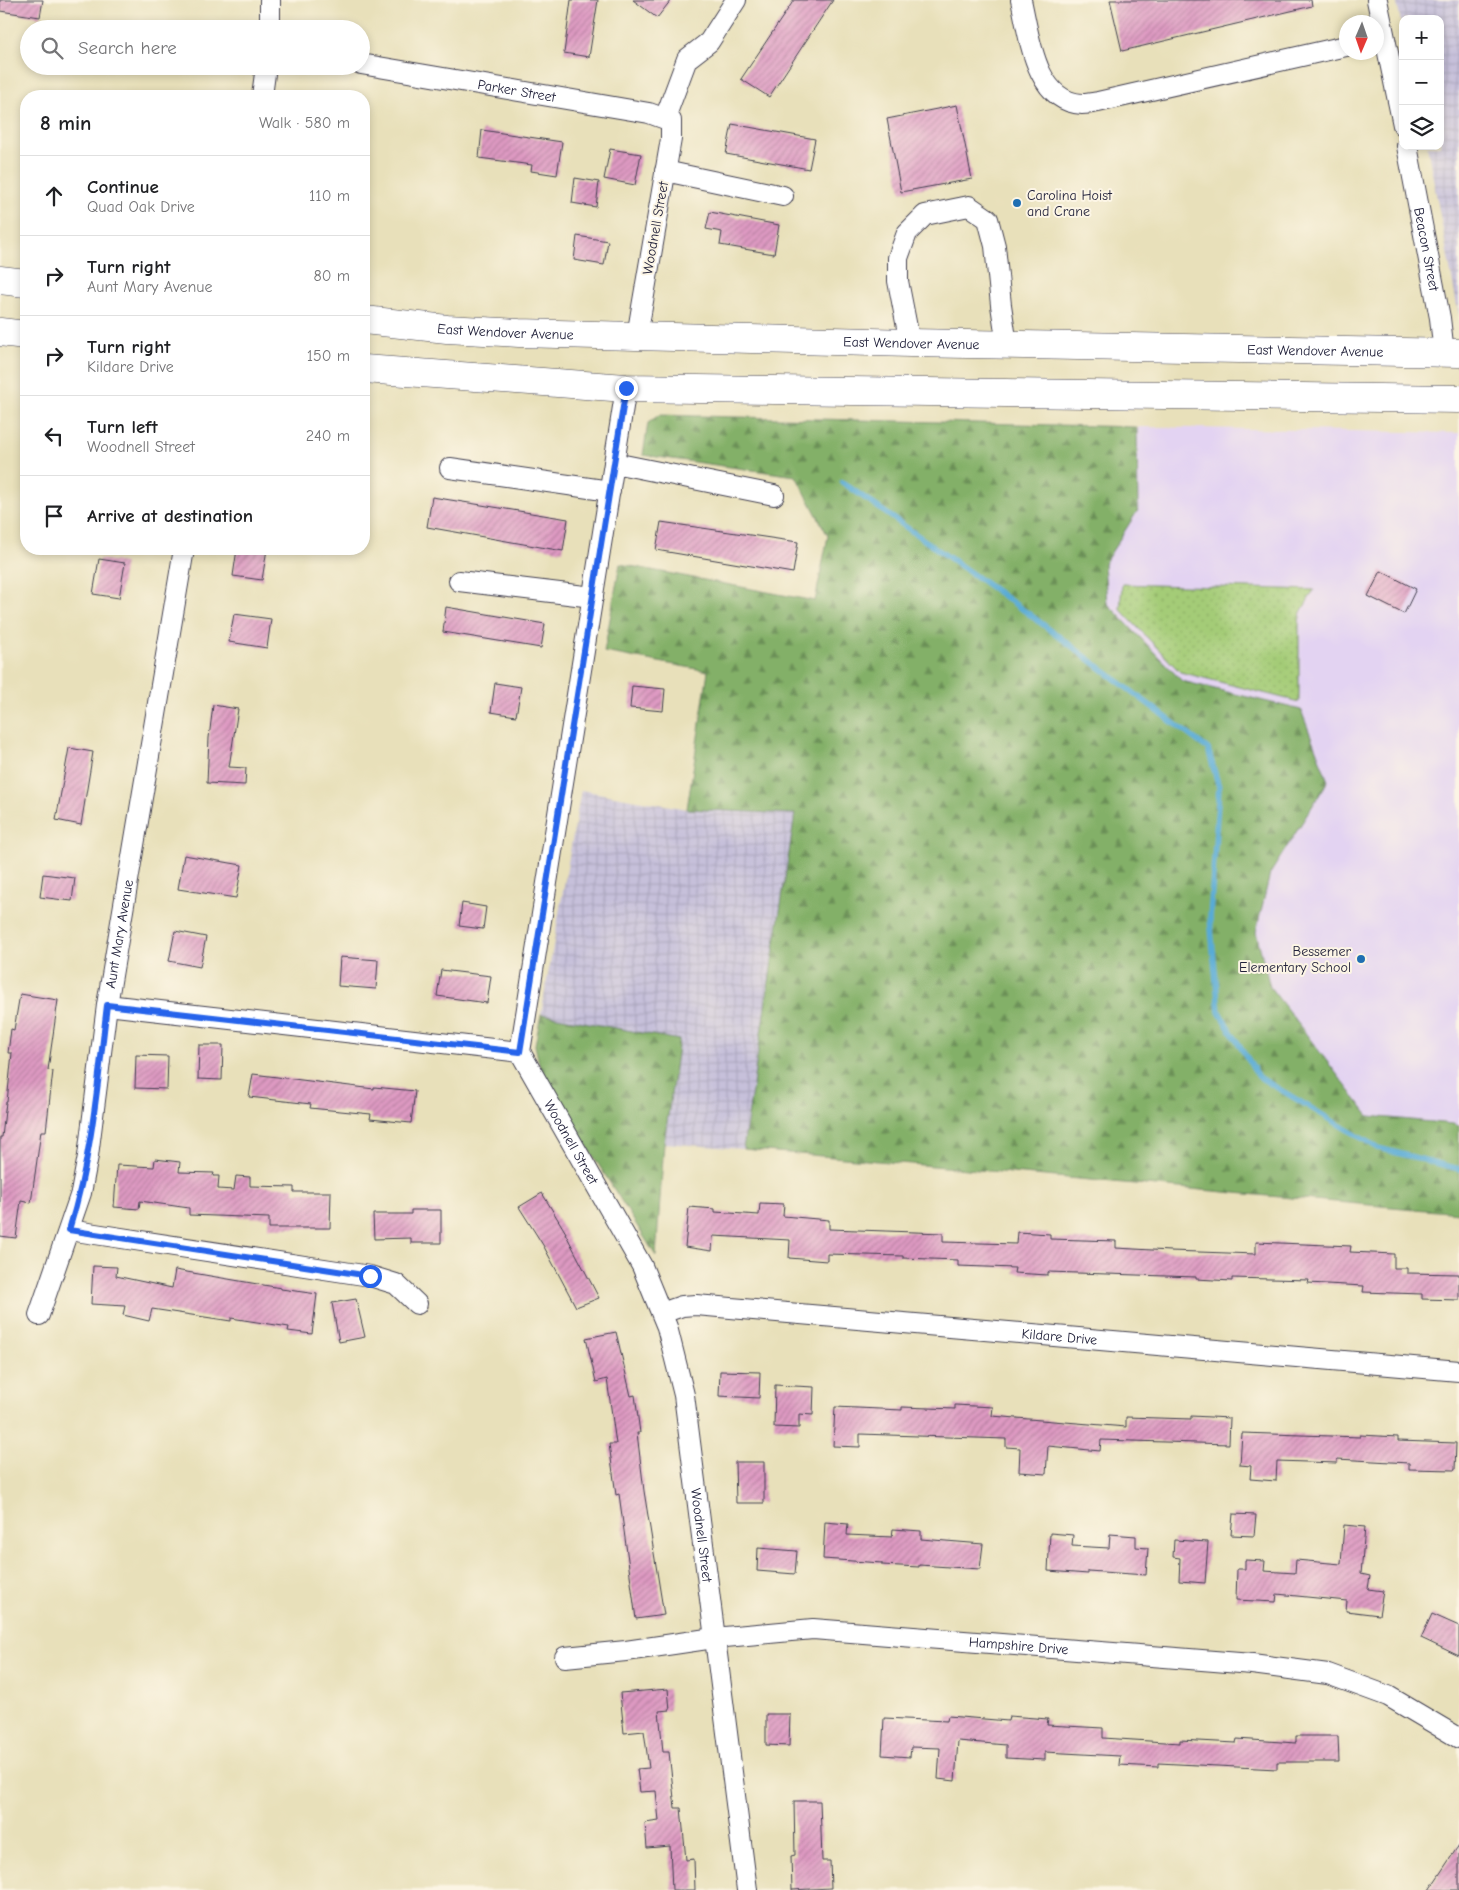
<!DOCTYPE html>
<html lang="en">
<head>
<meta charset="utf-8">
<style>
	:root { --surface:#fff; --page:#f6f6f6; --text:#202124; --muted:#757577; --line:#e0e0e0 }
	body { margin:0; font-family:"Comic Neue",sans-serif; background:var(--page); color:var(--text) }
	.controls { position:absolute; right:15px; top:15px; display:grid; overflow:hidden; border-radius:10px; box-shadow:0 2px 8px #0003 }
	.controls button { width:45px; height:45px; display:grid; place-items:center; padding:0; border:0; border-bottom:1px solid var(--line); background:var(--surface); color:var(--text); font:25px sans-serif }
	.compass { position:absolute; left:1339px; top:15px; width:45px; height:45px; border-radius:50%; background:var(--surface); box-shadow:0 2px 8px #0003; rotate:182deg }
	.stop { position:absolute; width:15px; height:15px; margin:-11px; border:4px solid #2563eb; border-radius:50%; background:#fff }
	.stop.end { background:#2563eb; border-color:#fff; box-shadow:0 1px 5px #0008 }
	.list { margin:0; padding:0; list-style:none }
	h2 { display:flex; justify-content:space-between; align-items:center; height:65px; margin:0; padding:0 20px; font-size:21px }
	h2 small { font-size:16px; font-weight:400; color:var(--muted) }
	.list li { display:grid; grid-template-columns:32px 1fr auto; gap:15px; align-items:center; box-sizing:border-box; height:80px; padding:0 20px; border-top:1px solid var(--line) }
	.list b { display:block; font-size:19px; white-space:nowrap }
	.list p { margin:0; font-size:16px; white-space:nowrap; color:var(--muted) }
	.list em { font-size:16px; font-style:normal; color:var(--muted) }
	.icon { flex:none; width:28px; height:28px; fill:none; stroke:currentColor; stroke-width:2; stroke-linecap:round; stroke-linejoin:round }
	.map { position:relative; flex:none; width:1459px; height:1890px; overflow:hidden }
	.search { position:absolute; background:var(--surface); box-shadow:0 2px 8px #0003; left:20px; top:20px; width:350px; height:55px; display:flex; align-items:center; gap:12px; box-sizing:border-box; padding:0 18px; border-radius:28px; color:var(--muted); font-size:19px }
	.panel { position:absolute; background:var(--surface); box-shadow:0 2px 8px #0003; left:20px; top:90px; width:350px; height:465px; border-radius:20px }
	.map>svg:first-child { display:block }
	.built { fill:#e3d3f2 }
	.industrial { fill:url(#industrial-grid) }
	.forest { fill:url(#forest-firs); stroke:#526952 }
	.park { fill:url(#park-dots); stroke:#637759 }
	.lines { fill:none; stroke-linecap:round; stroke-linejoin:round }
	.stream { stroke:#59abd5; stroke-width:5.5 }
	.building { fill:url(#building-hatch) }
	.minor-casing { stroke:#403e4e; stroke-width:22 }
	.highway-casing { stroke:#403e4e; stroke-width:29 }
	.minor { stroke:#fff; stroke-width:20 }
	.highway { stroke:#fff; stroke-width:28 }
	.route { stroke:#2563eb; stroke-width:6 }
	.poi-dot { fill:#1f6fb2; stroke:#fcf5e5; stroke-width:2 }
	.labels { text-anchor:middle; stroke-width:4; stroke-linejoin:round; paint-order:stroke }
	.street-label { font-size:14px; fill:#22223b; stroke:#fcf5e5 }
	.poi-label { font-size:14px; fill:#22223b; stroke:#fcf5e5; text-anchor:start }
</style>
</head>
<body>
<div class="map">
<svg width="1459" height="1890" viewBox="0 0 1459 1890">
	<defs>
		<pattern id="industrial-grid" width="8" height="8" patternUnits="userSpaceOnUse" patternTransform="scale(1.25)"><rect width="8" height="8" fill="#c6c0da"/><path d="M0 4h8M4 0v8" fill="none" stroke="#aaa5bc"/></pattern>
		<pattern id="forest-firs" width="22" height="20" patternUnits="userSpaceOnUse" patternTransform="scale(1.25)"><rect width="22" height="20" fill="#83b068"/><path d="M5 1l3.5 6h-7zM16 11l3.5 6h-7z" fill="#6b8f57"/></pattern>
		<pattern id="park-dots" width="8" height="8" patternUnits="userSpaceOnUse" patternTransform="scale(1.25)"><rect width="8" height="8" fill="#a4cc77"/><path d="M2 2h.1M6 6h.1" fill="none" stroke="#8daf68" stroke-width="1.8" stroke-linecap="round"/></pattern>
		<pattern id="building-hatch" width="6" height="6" patternUnits="userSpaceOnUse" patternTransform="scale(1.25)"><rect width="6" height="6" fill="#de9ac2"/><path d="M-1 1l2-2M0 6l6-6M5 7l2-2" fill="none" stroke="#b47d9f"/></pattern>
	</defs>
	<rect width="100%" height="100%" fill="#fcf5e5"/>
	<filter id="ink" filterUnits="userSpaceOnUse"><feTurbulence type="fractalNoise" baseFrequency=".02" numOctaves="2"/><feDisplacementMap in="SourceGraphic" scale="10" xChannelSelector="R" yChannelSelector="G"/><feConvolveMatrix kernelMatrix="1 2 1 2 8 2 1 2 1" color-interpolation-filters="sRGB"/></filter>
	<filter id="wash" filterUnits="userSpaceOnUse"><feTurbulence type="fractalNoise" baseFrequency=".0096" numOctaves="4" result="noise"/><feDisplacementMap in="SourceGraphic" scale="20" xChannelSelector="R" yChannelSelector="G"/><feGaussianBlur stdDeviation="1.12" result="paint"/><feColorMatrix in="noise" values="0 0 0 0 0 0 0 0 0 0 0 0 0 0 0 0 0 1.4 0 .05"/><feComposite in="paint" operator="in"/></filter>
	<g filter="url(#wash)">
		<rect width="100%" height="100%" fill="#e8e0ba"/>
		<!-- built -->
		<path class="built" d="M1137 427 1459 433V1126L1453 1124 1369 1116 1270 987 1256 932 1270 874 1327 781 1301 710 1182 681 1107 603 1104 564 1138 510Z"/>
		<!-- industrial -->
		<path class="industrial" d="M1396 0H1459V316L1427 146H1440V19H1403V30Z
			M581 790 687 809 795 813 743 1149 664 1143 678 1040 541 1014Z"/>
		<!-- forest -->
		<path class="forest" d="M659 415 1137 427 1138 510 1104 564 1107 603 1182 681 1301 710 1328 781 1270 874 1256 932 1270 987 1369 1116 1453 1124 1459 1126V1213L743 1149 795 814 687 809 708 671 604 652 620 564 815 601 828 536 796 476 643 455 648 423Z
			M541 1014 679 1040 664 1143 656 1256 541 1073 535 1045Z"/>
		<!-- park -->
		<path class="park" d="M1122 584 1314 590 1301 612 1299 622V702L1180 672 1120 609Z"/>
		<g class="lines">
			<!-- stream -->
			<path class="stream" d="M842 482 1029 614 1208 749 1219 787 1210 918 1219 1012 1259 1077 1378 1148 1459 1169"/>
		</g>
		<g id="blocks">
			<!-- building -->
			<path class="building" d="M0 0H43L40 17 0 11Z
				M571 0H598L589 57 564 53Z
				M633 0H671L657 18Z
				M794 0H833L769 97 741 79Z
				M1110 0H1311L1312 6 1122 51Z
				M957 105 972 179 901 192 887 119Z
				M732 124 815 139 809 169 726 154Z
				M482 130 562 142 557 175 531 171 532 165 479 158Z
				M610 149 641 154 635 185 604 179Z
				M575 178 599 182 596 207 572 203Z
				M710 212 779 225 774 254 720 245 722 232 706 229Z
				M577 236 608 241 604 265 574 260Z
				M432 497 568 519 563 551 427 527Z
				M661 522 798 542 793 573 656 550Z
				M237 549H267L262 580 233 576Z
				M99 559 125 563 119 598 93 594Z
				M1381 571 1416 589 1404 614 1368 596Z
				M446 607 545 624 541 648 443 632Z
				M234 614 271 619 267 648 229 642Z
				M495 683 521 687 516 716 491 712Z
				M632 686 665 689 663 711 630 708Z
				M213 705 238 709 229 767 246 768 245 785 207 783 209 738Z
				M69 748 93 752 81 825 56 820Z
				M184 855 242 865 236 898 178 889Z
				M43 874 75 878 72 901 40 897Z
				M462 903 486 907 483 929 459 926Z
				M175 931 206 937 200 967 169 961Z
				M340 957 378 960 376 989 338 986Z
				M441 970 491 976 487 1003 437 996Z
				M20 994 58 1000 48 1070 53 1071 46 1131H41L31 1203 21 1201 16 1238 0 1236V1137H2L6 1102H7L12 1053H8L11 1029 14 1030Z
				M199 1045H223L222 1080 198 1079Z
				M136 1055 168 1056 167 1089 135 1088Z
				M253 1074 374 1089V1087L415 1091 411 1123 370 1119 371 1114 310 1108 311 1104 249 1097Z
				M155 1159 180 1162 179 1172 214 1173 213 1176H219L218 1189 234 1190 236 1176 250 1177V1186L294 1187V1192H331L330 1228H269V1218L189 1215V1208L140 1201 139 1209 114 1207 117 1165 154 1167Z
				M542 1193 566 1233H565L599 1298 576 1307 543 1245 519 1207Z
				M760 1203 784 1204 783 1216 829 1220V1229L943 1233V1242L1016 1244 1017 1232 1050 1234V1239L1116 1241V1248L1170 1251 1256 1254V1242L1351 1246 1350 1252 1394 1254V1268H1407V1273L1459 1274V1300L1422 1299V1294L1363 1292 1364 1286 1308 1283 1309 1280 1232 1278V1281L1196 1279V1277L1048 1272V1275L1014 1273 1015 1268 958 1266V1260L903 1258V1256L827 1254V1261L789 1258 790 1240 713 1236 712 1251 685 1247 689 1207 715 1209V1212L759 1215Z
				M411 1210H441V1243H411V1238L374 1239 373 1214H411Z
				M93 1266 117 1267 116 1276 172 1288 175 1270 281 1288V1289L317 1294 312 1334 288 1331 289 1327 231 1318V1321L152 1309 149 1321 123 1315 125 1306 91 1304Z
				M356 1299 365 1337 339 1342 332 1303Z
				M616 1332 631 1396 635 1395 640 1433H637L644 1491 664 1615 636 1619 619 1494 616 1495 609 1444H616L607 1379 596 1382 586 1338Z
				M720 1371 760 1372 759 1398 719 1396Z
				M775 1385 814 1387 813 1415 799 1414V1428L774 1427Z
				M955 1405 993 1407 992 1416 1126 1427V1417L1191 1419V1416L1230 1418 1229 1444 1101 1440 1100 1451 1048 1446 1046 1474 1019 1472 1020 1448 1006 1447V1439L860 1434V1447L833 1446 835 1407 902 1410V1407L955 1409Z
				M1242 1433 1360 1437V1435L1398 1437V1441L1456 1443 1455 1470 1409 1469V1463L1337 1459V1463L1277 1461 1276 1481 1250 1479 1251 1466 1240 1465Z
				M735 1462H764V1503H736Z
				M1233 1514 1256 1515 1254 1536 1231 1535Z
				M825 1522 848 1524 847 1535 892 1537 893 1529 921 1531V1539L983 1544 980 1569 919 1565V1567L882 1565V1563L823 1559Z
				M1344 1525 1365 1527 1361 1574 1370 1576 1368 1589 1383 1591 1379 1615 1346 1611 1347 1601 1277 1594 1276 1602 1236 1600 1237 1569H1245V1560L1265 1561 1264 1571 1295 1573 1296 1560 1341 1564Z
				M1050 1533 1073 1535 1072 1546 1109 1548 1110 1534 1136 1536V1547L1148 1548 1146 1575 1088 1571V1574L1048 1571Z
				M1174 1540 1208 1542 1205 1583 1179 1581 1180 1558 1173 1557Z
				M758 1548 797 1551 795 1574 757 1571Z
				M1432 1614 1459 1626V1656L1421 1638Z
				M668 1689 670 1710 659 1711 663 1752H669L675 1808H681L686 1860 694 1859 695 1890H672L670 1846 647 1848 645 1823 659 1821 656 1791 640 1792 637 1769 649 1768 644 1731 624 1733 620 1693Z
				M766 1714H790L789 1746 766 1745Z
				M948 1716 1008 1721 1009 1716 1048 1719 1047 1725 1103 1728V1738L1180 1743V1740L1236 1743 1237 1739 1296 1743V1736H1338L1339 1762H1277V1769L1158 1763V1767L1119 1765 1120 1756 1045 1752V1760L1006 1758V1745L958 1741 955 1781 938 1779 940 1748 911 1747 910 1757 882 1755 884 1718 947 1721Z
				M794 1801H820L822 1861H830L831 1888 792 1890 791 1856 795 1855Z
				M1459 1845V1890H1429Z"/>
		</g>
	</g>
	<g filter="url(#ink)">
		<use href="#blocks" fill-opacity="0" stroke="#403e4e" stroke-width="1"/>
		<g class="lines">
			<defs>
				<g id="minor">
					<path d="M1021 0C1029 34 1035 102 1082 104 1088 104 1093 103 1098 102L1346 46"/>
					<path d="M1377 0 1403 125"/>
					<path d="M270 29V0"/>
					<path id="s1" d="M361 64 649 113 671 121V139L637 336"/>
					<path d="M262 96 266 66"/>
					<path d="M665 118 687 59 709 42 736 0"/>
					<path id="s2" d="M1407 146 1440 318 1444 353"/>
					<path d="M665 171 783 196"/>
					<path d="M910 343 898 281V258L907 233 925 215 969 206 988 219 995 246 1001 305 1007 345"/>
					<path id="s3" d="M626 388 520 1052 642 1266 667 1327 684 1395 747 1890"/>
					<path d="M614 463 774 495"/>
					<path d="M450 468 610 491"/>
					<path d="M459 581 593 597"/>
					<path d="M107 1005 520 1052"/>
					<path d="M69 1230 370 1276 396 1284 417 1304"/>
					<path id="s4" d="M662 1313 682 1306 696 1305 1459 1371"/>
					<path id="s5" d="M39 1315 81 1193 88 1156 107 1005 184 549"/>
					<path id="s6" d="M565 1657 626 1651 714 1638 813 1629 1252 1664 1328 1674 1388 1696 1459 1738"/>
				</g>
				<g id="highway">
					<path d="M0 280 26 283"/>
					<path id="s7" d="M364 320 447 329 519 333 910 343 1459 353"/>
					<path d="M0 332 26 335"/>
					<path d="M364 369 626 388 1459 399"/>
				</g>
			</defs>
			<!-- minor casing -->
			<use href="#minor" class="minor-casing"/>
			<!-- highway casing -->
			<use href="#highway" class="highway-casing"/>
			<!-- minor -->
			<use href="#minor" class="minor"/>
			<!-- highway -->
			<use href="#highway" class="highway"/>
		</g>
	</g>
	<g class="lines" filter="url(#ink)">
		<!-- route -->
		<path class="route" d="M370 1276 69 1230C92 1157 98 1081 107 1005L520 1052 626 388"/>
	</g>
	<!-- markers -->
	<g class="poi-dot">
		<circle cx="1017" cy="203" r="5"/>
		<circle cx="1361" cy="959" r="5"/>
	</g>
	<g class="labels">
		<!-- street labels -->
		<g class="street-label">
			<text dy="5" stroke="none"><textPath href="#s1" startOffset="158">Parker Street</textPath></text>
			<text transform="translate(655 228) rotate(-80)" y="5">Woodnell Street</text>
			<text dy="5" stroke="none"><textPath href="#s2" startOffset="105">Beacon Street</textPath></text>
			<text dy="5" stroke="none"><textPath href="#s7" startOffset="142">East Wendover Avenue</textPath></text>
			<text dy="5" stroke="none"><textPath href="#s7" startOffset="548">East Wendover Avenue</textPath></text>
			<text dy="5" stroke="none"><textPath href="#s7" startOffset="952">East Wendover Avenue</textPath></text>
			<text dy="5" stroke="none"><textPath href="#s5" startOffset="391">Aunt Mary Avenue</textPath></text>
			<text dy="5" stroke="none"><textPath href="#s3" startOffset="776">Woodnell Street</textPath></text>
			<text dy="5" stroke="none"><textPath href="#s4" startOffset="400">Kildare Drive</textPath></text>
			<text dy="5" stroke="none"><textPath href="#s3" startOffset="1196">Woodnell Street</textPath></text>
			<text dy="5" stroke="none"><textPath href="#s6" startOffset="456">Hampshire Drive</textPath></text>
		</g>
		<!-- poi labels -->
		<g class="poi-label">
			<text x="1027" y="200">Carolina Hoist<tspan x="1027" dy="16">and Crane</tspan></text>
			<text x="1351" y="956" text-anchor="end">Bessemer<tspan x="1351" dy="16">Elementary School</tspan></text>
		</g>
	</g>
</svg>
<div class="controls">
<button>+</button>
<button>−</button>
<button><svg class="icon" aria-label="layers" viewBox="0 0 24 24"><path d="M12 4l9 5-9 5-9-5zM3 14l9 5 9-5"/></svg></button>
</div>
<svg class="compass" viewBox="-18 -18 36 36"><path d="M0-13l5 13h-10z" fill="#e53935"/><path d="M0 13l5-13h-10z" fill="#757577"/></svg>
<div class="stop" style="left:370px;top:1276px"></div>
<div class="stop end" style="left:626px;top:388px"></div>
<div class="search"><svg class="icon" aria-label="search" viewBox="0 0 24 24"><circle cx="10" cy="10" r="6"/><path d="M15 15l6 6"/></svg>Search here</div>
<section class="panel">
<h2>8 min<small>Walk · 580 m</small></h2>
<ul class="list">
<li><svg class="icon" aria-label="ahead" viewBox="0 0 24 24"><path d="M12 20V5M6 11l6-6 6 6"/></svg><div><b>Continue</b><p>Quad Oak Drive</p></div><em>110 m</em></li>
<li><svg class="icon" aria-label="right" viewBox="0 0 24 24"><path d="M7 20v-9h11M14 6l5 5-5 5"/></svg><div><b>Turn right</b><p>Aunt Mary Avenue</p></div><em>80 m</em></li>
<li><svg class="icon" aria-label="right" viewBox="0 0 24 24"><path d="M7 20v-9h11M14 6l5 5-5 5"/></svg><div><b>Turn right</b><p>Kildare Drive</p></div><em>150 m</em></li>
<li><svg class="icon" aria-label="left" viewBox="0 0 24 24"><path d="M17 20v-9H6M10 6l-5 5 5 5"/></svg><div><b>Turn left</b><p>Woodnell Street</p></div><em>240 m</em></li>
<li><svg class="icon" aria-label="arrive" viewBox="0 0 24 24"><path d="M6 21V4h12l-3 4 3 4H6"/></svg><div><b>Arrive at destination</b></div></li>
</ul>
</section>
</div>
</body>
</html>
